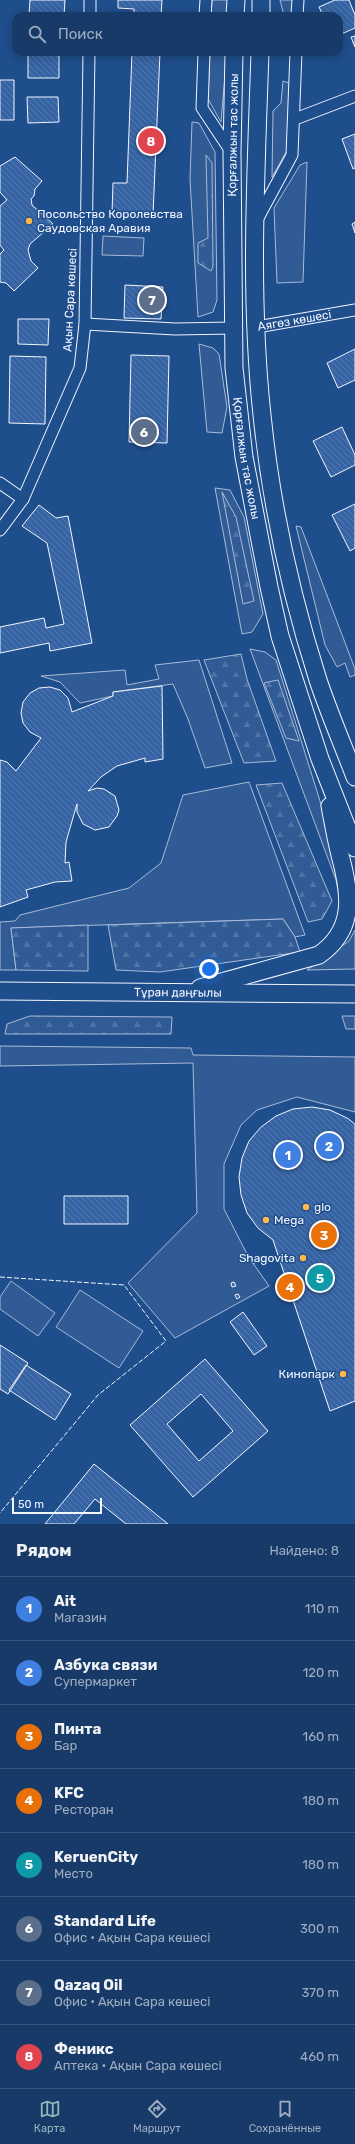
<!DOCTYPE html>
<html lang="ru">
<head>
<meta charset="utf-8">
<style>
	:root { --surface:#173a69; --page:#20416f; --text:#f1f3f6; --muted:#9eadc0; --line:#36547d; --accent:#8bbbb9 }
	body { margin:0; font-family:Rubik,sans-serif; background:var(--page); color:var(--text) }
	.scale { position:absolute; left:12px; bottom:10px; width:90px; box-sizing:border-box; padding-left:4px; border:2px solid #f2f6ff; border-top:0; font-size:11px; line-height:14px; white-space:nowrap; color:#f2f6ff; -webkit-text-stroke:3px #1f4e8c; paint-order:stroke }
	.you { position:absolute; left:209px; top:969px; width:14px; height:14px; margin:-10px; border:3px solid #fff; border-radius:50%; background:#1a73e8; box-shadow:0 0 0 6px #1a73e833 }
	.badge { display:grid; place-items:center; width:26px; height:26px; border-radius:50%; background:var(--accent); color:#fff; font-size:13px; font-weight:700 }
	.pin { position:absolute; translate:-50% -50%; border:2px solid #fff; box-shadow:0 1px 4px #0006 }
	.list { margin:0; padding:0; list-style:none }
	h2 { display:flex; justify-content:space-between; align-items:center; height:52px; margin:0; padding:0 16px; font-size:17px }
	h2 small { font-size:13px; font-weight:400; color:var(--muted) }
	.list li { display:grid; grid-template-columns:26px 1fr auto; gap:12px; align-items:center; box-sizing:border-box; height:64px; padding:0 16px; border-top:1px solid var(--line) }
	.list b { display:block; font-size:15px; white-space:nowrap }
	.list p { margin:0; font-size:13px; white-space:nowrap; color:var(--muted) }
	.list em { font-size:13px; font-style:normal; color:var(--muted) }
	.icon { flex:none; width:22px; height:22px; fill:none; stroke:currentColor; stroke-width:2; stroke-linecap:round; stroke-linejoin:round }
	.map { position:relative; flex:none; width:355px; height:1524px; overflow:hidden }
	.search { position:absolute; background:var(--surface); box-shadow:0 2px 10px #0003; left:12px; right:12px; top:12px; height:44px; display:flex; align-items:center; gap:10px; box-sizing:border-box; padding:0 14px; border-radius:12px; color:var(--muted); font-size:15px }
	.sheet { height:564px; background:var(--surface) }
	nav { display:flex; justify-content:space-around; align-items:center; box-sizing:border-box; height:56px; border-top:1px solid var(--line); background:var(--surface); font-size:11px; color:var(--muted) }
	nav a { display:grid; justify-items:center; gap:2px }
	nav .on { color:var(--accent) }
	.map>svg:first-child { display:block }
	.built { fill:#305b95; stroke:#a8bbd7 }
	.forest { fill:url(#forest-firs); stroke:#a8bbd7 }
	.building { fill:url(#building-back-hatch); stroke:#f2f6ff; fill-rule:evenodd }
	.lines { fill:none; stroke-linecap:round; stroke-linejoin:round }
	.street-casing { stroke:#f2f6ff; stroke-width:13 }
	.primary-casing { stroke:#f2f6ff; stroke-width:19 }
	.street { stroke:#1f4e8c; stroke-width:11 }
	.primary { stroke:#1f4e8c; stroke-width:17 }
	.fence { stroke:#f2f6ff; stroke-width:1; stroke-dasharray:5 2; stroke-linecap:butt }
	.poi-dot { fill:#ffb74d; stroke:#1f4e8c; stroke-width:1.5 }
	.labels { text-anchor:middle; stroke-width:3; stroke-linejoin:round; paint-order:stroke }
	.street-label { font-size:12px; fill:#f2f6ff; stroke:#1f4e8c }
	.poi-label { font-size:12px; fill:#f2f6ff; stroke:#1f4e8c; text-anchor:start }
</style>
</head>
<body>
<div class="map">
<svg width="355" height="1524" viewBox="0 0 355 1524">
	<defs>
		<pattern id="forest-firs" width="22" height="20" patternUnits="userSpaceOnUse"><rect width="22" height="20" fill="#305b95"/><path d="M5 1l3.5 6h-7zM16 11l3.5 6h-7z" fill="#4e73a5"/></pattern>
		<pattern id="building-back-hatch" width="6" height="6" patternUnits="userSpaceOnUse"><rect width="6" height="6" fill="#3563a3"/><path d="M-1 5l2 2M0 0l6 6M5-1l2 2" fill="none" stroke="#537ab1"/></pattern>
	</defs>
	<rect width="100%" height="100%" fill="#1f4e8c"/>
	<!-- built -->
	<path class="built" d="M212 0H228V16H211Z
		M280 0H294V16H284Z
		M210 52H227L221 122 208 99Z
		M283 81 292 84 289 147 272 177 273 111 281 103Z
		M192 122 199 123 215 152 217 300 213 312 198 317 190 179Z
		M307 162 303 282 277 283 274 208 300 165Z
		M103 236 144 238 143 256 102 255Z
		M199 344 213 348 219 354 227 407 222 433 207 432Z
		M215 488 230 490 244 517 263 614 252 632 242 634Z
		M296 526 301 527 355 669V675L350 677 345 663 337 667 325 645Z
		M250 649 265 652 276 660 320 801 344 902 343 909 338 911 340 901 336 880Z
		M199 660 232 763 205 768 188 719 173 684 113 692V696L80 703 60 682 41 676 125 670 127 685 159 679 155 665Z
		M249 782 305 935 295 937 283 919 11 928 16 970H0V922L15 921 20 915 129 888 161 863 183 795Z
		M355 930V969L307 970 349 941Z
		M342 1016H355V1029H346Z
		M0 1046 191 1048 193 1055 355 1057V1112L297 1097 257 1110 241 1125 224 1164V1209L248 1256 269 1286 175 1338 128 1283 197 1213 193 1063 0 1066Z
		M11 1281 55 1313 38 1336 0 1309V1297Z
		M80 1290 143 1331 119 1368 56 1327Z"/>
	<!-- forest -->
	<path class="forest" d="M206 155 212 163 213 266 211 271 198 263V243L208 238Z
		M222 492 236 517 254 601 243 604Z
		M241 654 247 679 276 761 244 763 204 660Z
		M278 680 299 741 286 738 264 683Z
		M282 783 332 901 322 919 308 922 256 785Z
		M283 919 295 937 300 952 160 972 116 970 108 925Z
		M88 925V971L16 970 11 928Z
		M30 1016 172 1017 171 1034H5L7 1024Z"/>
	<!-- building -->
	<path class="building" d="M30 0H65L64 16 29 15Z
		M118 0H162L161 16H134V9L118 8Z
		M335 0H349L355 15V28L339 35V16H323L319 7Z
		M355 36V47L351 37Z
		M132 52H160L153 215 112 213 113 183H127Z
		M28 53H59V78H28Z
		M0 80H14V120H0Z
		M27 97H58L59 122 28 123Z
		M355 134V168L353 169 342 139Z
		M15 157 42 181 35 189 34 196 31 199 32 205 53 224 30 244 28 250 31 261 38 268 14 291 6 283 0 282V254L4 250 0 245V206L7 200 0 192V166Z
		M355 222V233L352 224Z
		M125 285 163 287 161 319 124 318Z
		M18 319H49L48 345 18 344Z
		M355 349V380L338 388 327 363Z
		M131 355 169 356 167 443 129 442Z
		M10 356 46 357 45 424 9 423Z
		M342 427 355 455V465L331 477 313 441Z
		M355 504V548L350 551 332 515Z
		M39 505 56 518 68 516 92 643 50 651 49 643 0 653V627L44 618 46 628 64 624 47 543 22 526Z
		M162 686 163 759 145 762V758L117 766 101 777 88 791 97 788 104 789 115 796 119 810 117 816 109 827 95 830 83 824 77 812V804L66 842 65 863 69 862 72 881 55 882 26 890 28 897 0 907V760L7 762 16 771 41 738 30 732 23 723 21 713 23 702 30 693 39 688 50 687 60 690 68 698 72 712 113 696V692Z
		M312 1107 330 1110 347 1118 355 1124V1401L330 1411 273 1240 258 1228 247 1213 241 1195 239 1177 242 1158 249 1141 261 1127 276 1116 293 1109Z
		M64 1196H128V1224H64Z
		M255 1258 256 1262 253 1264 251 1260Z
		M234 1282 236 1286 232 1287 231 1283Z
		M238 1294 240 1297 237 1299 235 1295Z
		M243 1312 267 1346 254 1355 230 1322Z
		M0 1345 28 1363 8 1394 0 1389Z
		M205 1359 268 1431 193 1497 130 1425ZM201 1394 233 1431 199 1461 167 1424Z
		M26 1365 71 1394 55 1420 9 1390Z
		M94 1464 168 1524H126L95 1499 74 1524H45Z"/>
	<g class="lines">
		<defs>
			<g id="street">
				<path d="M90 16V0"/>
				<path d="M205 16 206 0"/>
				<path d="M297 16 298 0"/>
				<path d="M204 52 202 108 232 153"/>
				<path d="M295 119 355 96"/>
				<path d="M257 220 292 155 296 52"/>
				<path d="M85 324 175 329 233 328"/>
				<path id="s1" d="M257 327 355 310"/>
				<path d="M0 483 23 499"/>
				<path d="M0 530 23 499 80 368 85 324 89 52"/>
			</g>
			<g id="primary">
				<path d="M235 16 236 0"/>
				<path d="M261 16V0"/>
				<path id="s2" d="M234 52 232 153 234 368 244 457 269 587 280 636 320 759 355 848"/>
				<path d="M260 52C256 173 249 295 262 415 271 504 291 595 318 680 329 713 343 745 355 777"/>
				<path d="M200 988 319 955C355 930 351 895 340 855 336 839 333 822 330 806"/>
				<path id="s3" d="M0 991 355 994"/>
			</g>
		</defs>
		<!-- street casing -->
		<use href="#street" class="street-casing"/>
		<!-- primary casing -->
		<use href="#primary" class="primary-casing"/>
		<!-- street -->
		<use href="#street" class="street"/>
		<!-- primary -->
		<use href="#primary" class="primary"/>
		<!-- fence -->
		<path class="fence" d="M0 1277 124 1285 166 1341 98 1395 0 1513"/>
	</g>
	<!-- markers -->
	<g class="poi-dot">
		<circle cx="29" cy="221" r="4"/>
		<circle cx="306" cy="1207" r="4"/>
		<circle cx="266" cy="1220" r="4"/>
		<circle cx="303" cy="1258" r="4"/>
		<circle cx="343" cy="1374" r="4"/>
	</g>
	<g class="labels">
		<!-- street labels -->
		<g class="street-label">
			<text transform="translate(233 135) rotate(-89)" y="4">Қорғалжын тас жолы</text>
			<text transform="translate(70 300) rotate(-87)" y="4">Ақын Сара көшесі</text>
			<text dy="4" stroke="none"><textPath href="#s1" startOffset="38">Аягөз көшесі</textPath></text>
			<text dy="4" stroke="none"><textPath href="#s2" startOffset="407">Қорғалжын тас жолы</textPath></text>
			<text dy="4" stroke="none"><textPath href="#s3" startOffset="178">Тұран даңғылы</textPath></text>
		</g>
		<!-- poi labels -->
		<g class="poi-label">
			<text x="37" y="218">Посольство Королевства<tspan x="37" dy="14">Саудовская Аравия</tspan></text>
			<text x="314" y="1211">glo</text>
			<text x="274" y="1224">Mega</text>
			<text x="295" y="1262" text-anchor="end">Shagovita</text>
			<text x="335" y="1378" text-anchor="end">Кинопарк</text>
		</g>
	</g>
</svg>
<div class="scale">50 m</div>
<div class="you"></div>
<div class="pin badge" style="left:288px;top:1155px;background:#3f7fe0">1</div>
<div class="pin badge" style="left:329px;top:1146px;background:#3f7fe0">2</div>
<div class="pin badge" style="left:324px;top:1235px;background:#e8710a">3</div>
<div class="pin badge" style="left:290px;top:1287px;background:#e8710a">4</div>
<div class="pin badge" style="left:320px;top:1278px;background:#0f9aa8">5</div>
<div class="pin badge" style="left:144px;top:432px;background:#5c6f8a">6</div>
<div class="pin badge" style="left:152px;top:300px;background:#5c6f8a">7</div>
<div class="pin badge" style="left:151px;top:141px;background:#e0444e">8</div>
<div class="search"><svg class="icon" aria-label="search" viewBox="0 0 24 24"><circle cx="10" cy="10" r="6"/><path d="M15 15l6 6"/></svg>Поиск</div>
</div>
<section class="sheet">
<h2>Рядом<small>Найдено: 8</small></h2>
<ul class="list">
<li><span class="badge" style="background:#3f7fe0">1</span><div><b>Ait</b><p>Магазин</p></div><em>110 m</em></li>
<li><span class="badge" style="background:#3f7fe0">2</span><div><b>Азбука связи</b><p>Супермаркет</p></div><em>120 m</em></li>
<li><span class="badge" style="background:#e8710a">3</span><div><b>Пинта</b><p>Бар</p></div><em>160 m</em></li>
<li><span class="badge" style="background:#e8710a">4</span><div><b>KFC</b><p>Ресторан</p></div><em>180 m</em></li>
<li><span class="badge" style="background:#0f9aa8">5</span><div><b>KeruenCity</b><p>Место</p></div><em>180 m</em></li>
<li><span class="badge" style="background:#5c6f8a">6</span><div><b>Standard Life</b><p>Офис · Ақын Сара көшесі</p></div><em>300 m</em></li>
<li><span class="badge" style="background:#5c6f8a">7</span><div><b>Qazaq Oil</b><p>Офис · Ақын Сара көшесі</p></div><em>370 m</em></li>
<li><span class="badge" style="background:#e0444e">8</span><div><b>Феникс</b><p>Аптека · Ақын Сара көшесі</p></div><em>460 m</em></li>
</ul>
</section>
<nav>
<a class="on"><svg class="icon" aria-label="map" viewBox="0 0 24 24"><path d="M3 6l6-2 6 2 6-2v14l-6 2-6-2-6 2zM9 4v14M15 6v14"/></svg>Карта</a>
<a><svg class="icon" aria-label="directions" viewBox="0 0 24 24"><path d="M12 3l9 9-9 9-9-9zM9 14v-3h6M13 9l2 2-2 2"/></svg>Маршрут</a>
<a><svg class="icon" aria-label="saved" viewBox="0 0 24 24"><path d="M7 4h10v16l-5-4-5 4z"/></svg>Сохранённые</a>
</nav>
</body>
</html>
